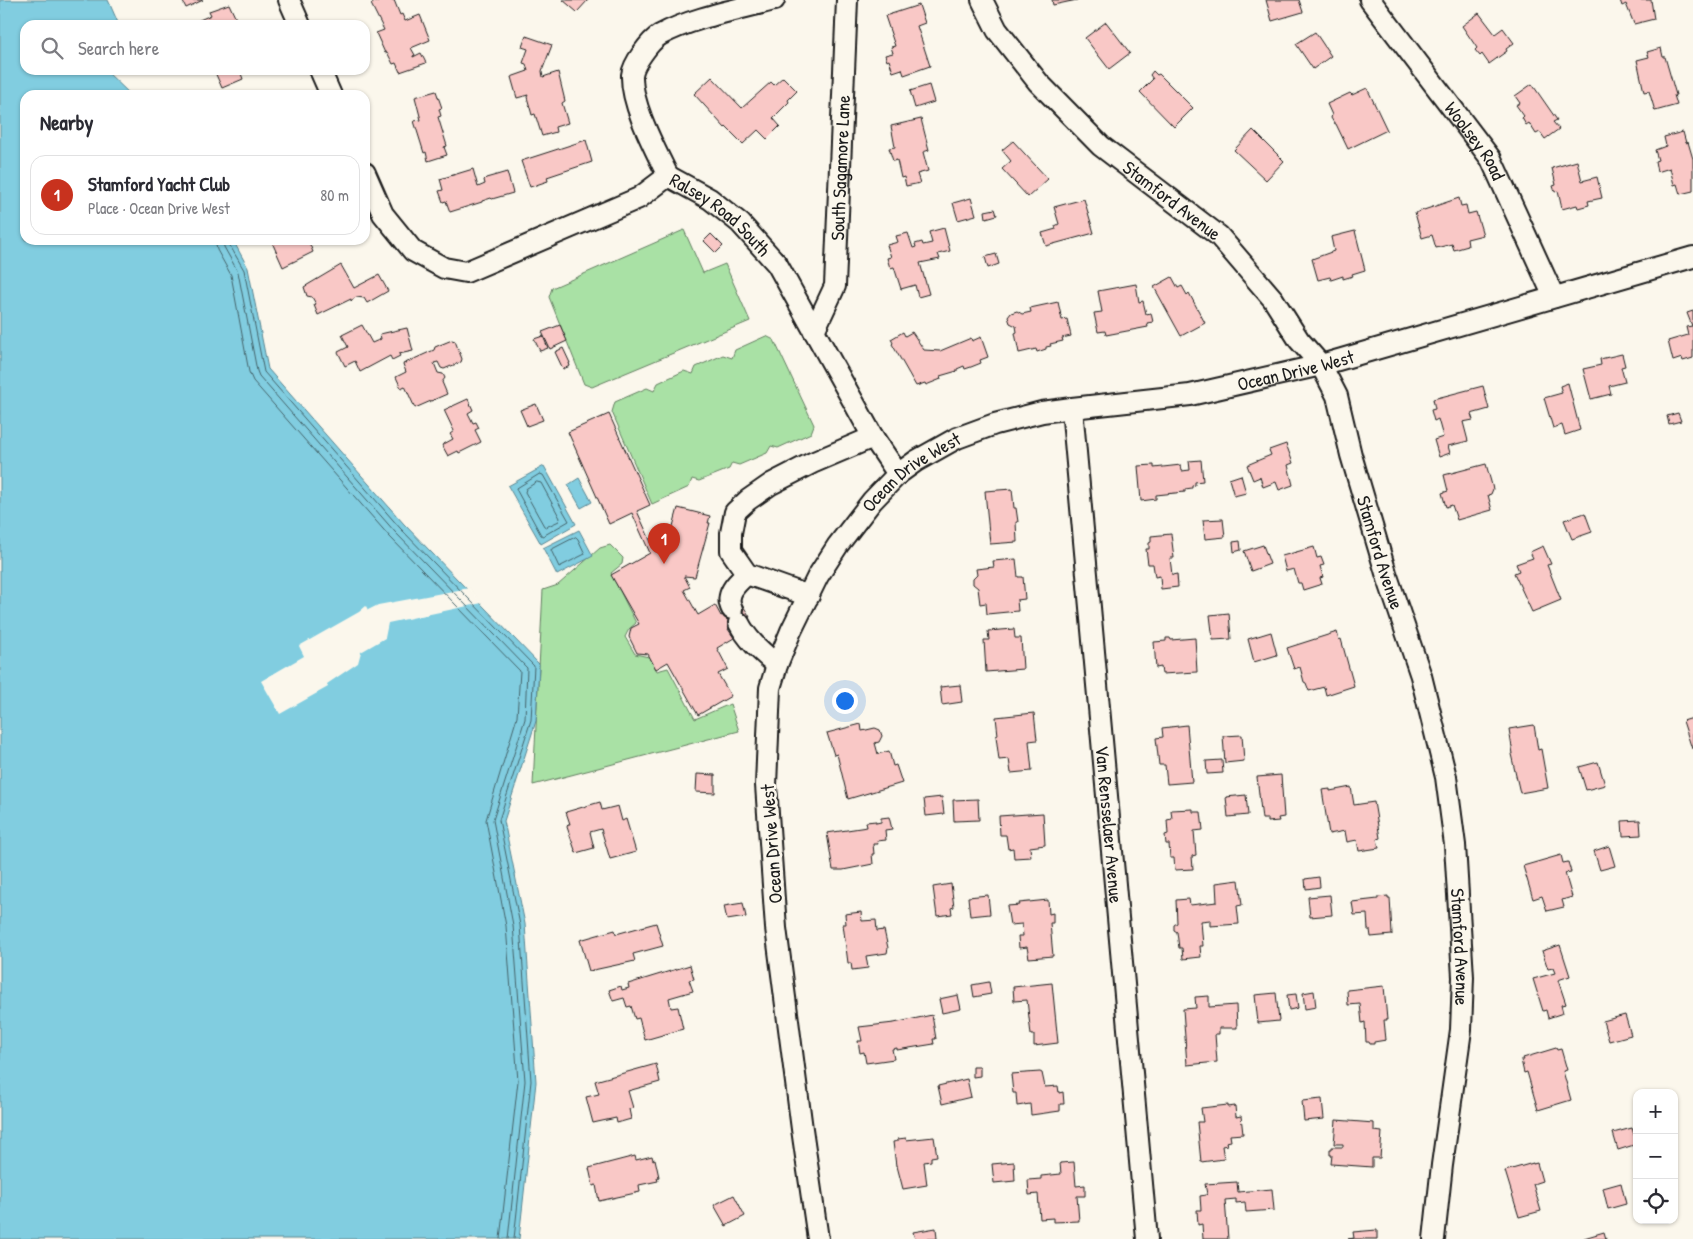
<!DOCTYPE html>
<html lang="en">
<head>
<meta charset="utf-8">
<style>
	:root { --surface:#fff; --page:#f2f2f3; --text:#2b2b33; --muted:#7c7c81; --line:#e1e1e2; --accent:#c8321e }
	body { margin:0; font-family:"Patrick Hand",sans-serif; background:var(--page); color:var(--text) }
	.controls { position:absolute; right:15px; bottom:15px; display:grid; overflow:hidden; border-radius:10px; box-shadow:0 1px 4px #0004 }
	.controls button { width:45px; height:45px; display:grid; place-items:center; padding:0; border:0; border-bottom:1px solid var(--line); background:var(--surface); color:var(--text); font:25px sans-serif }
	.you { position:absolute; left:844px; top:700px; width:18px; height:18px; margin:-12px; border:4px solid #fff; border-radius:50%; background:#1a73e8; box-shadow:0 0 0 8px #1a73e833 }
	.badge { display:grid; place-items:center; width:32px; height:32px; border-radius:50%; background:var(--accent); color:#fff; font-size:16px; font-weight:700 }
	.pin { position:absolute; translate:-50% -41px; filter:drop-shadow(0 1px 2px #0008) }
	.pin::after { content:''; position:absolute; top:26px; width:18px; height:15px; background:inherit; clip-path:polygon(0 0,100% 0,50% 100%) }
	.list { margin:0; padding:0; list-style:none }
	h2 { display:flex; justify-content:space-between; align-items:center; height:65px; margin:0; padding:0 20px; font-size:21px }
	h2 small { font-size:16px; font-weight:400; color:var(--muted) }
	.list li { display:grid; grid-template-columns:32px 1fr auto; gap:15px; align-items:center; box-sizing:border-box; height:80px; margin:0 10px 10px; padding:0 10px; border:1px solid var(--line); border-radius:15px }
	.list b { display:block; font-size:19px; white-space:nowrap }
	.list p { margin:0; font-size:16px; white-space:nowrap; color:var(--muted) }
	.list em { font-size:16px; font-style:normal; color:var(--muted) }
	.icon { flex:none; width:28px; height:28px; fill:none; stroke:currentColor; stroke-width:2; stroke-linecap:round; stroke-linejoin:round }
	.map { position:relative; flex:none; width:1693px; height:1239px; overflow:hidden }
	.search { position:absolute; background:var(--surface); box-shadow:0 1px 4px #0004; left:20px; top:20px; width:350px; height:55px; display:flex; align-items:center; gap:12px; box-sizing:border-box; padding:0 18px; border-radius:15px; color:var(--muted); font-size:19px }
	.panel { position:absolute; background:var(--surface); box-shadow:0 1px 4px #0004; left:20px; top:90px; width:350px; height:155px; border-radius:15px }
	.map>svg:first-child { display:block }
	.green { fill:#a9e1a5; stroke:#627e60 }
	.water { fill:#81cde0; stroke:#598692 }
	.pier { fill:#fbf7ec }
	.lines { fill:none; stroke-linecap:round; stroke-linejoin:round }
	.shore { stroke:#44636a; stroke-width:1 }
	.building { fill:#f9c8c6; stroke:#1c1c1c }
	.minor-casing { stroke:#1c1c1c; stroke-width:24 }
	.minor { stroke:#fbf7ec; stroke-width:20 }
	.labels { text-anchor:middle; stroke-width:5; stroke-linejoin:round; paint-order:stroke }
	.street-label { font-size:19px; fill:#1c1c1c; stroke:#fbf7ec }
</style>
</head>
<body>
<div class="map">
<svg width="1693" height="1239" viewBox="0 0 1693 1239">
	<rect width="100%" height="100%" fill="#fbf7ec"/>
	<filter id="ink" filterUnits="userSpaceOnUse"><feTurbulence type="fractalNoise" baseFrequency=".02" numOctaves="2"/><feDisplacementMap in="SourceGraphic" scale="10" xChannelSelector="R" yChannelSelector="G"/><feConvolveMatrix kernelMatrix="1 2 1 2 8 2 1 2 1" color-interpolation-filters="sRGB"/></filter>
	<g filter="url(#ink)">
		<!-- green -->
		<path class="green" d="M684 230 703 273 725 264 750 321 592 387 584 384 549 297 552 288Z
			M766 336 774 340 814 425 811 433 778 448 771 446 767 453 739 465 732 463 729 469 699 481 692 479 689 487 652 504 612 412 615 402 647 388 654 391 658 383 684 371 693 374 696 367 723 355 732 358 735 350Z
			M610 545 623 558 622 564 611 573 636 623 629 629 625 637 635 654 649 657 657 671 668 668 695 719 730 704 739 731 533 785 543 590 558 585 600 548Z"/>
		<!-- water -->
		<path class="water" d="M0 0H108L119 25H25V70H105L131 95H25V240H233L248 268 268 369 404 524 539 664 536 721 504 821 525 924 536 1082 519 1239H0Z
			M544 466 576 524 541 544 508 486Z
			M579 478 592 502 581 508 568 485Z
			M579 530 593 556 557 575 543 548Z"/>
		<!-- pier -->
		<path class="pier" d="M469 588 482 603 388 623 385 638 361 652 358 663 327 684 328 687 280 714 261 681 304 656 299 646 359 612 366 606 368 610 378 605Z"/>
		<g class="lines">
			<!-- shore -->
			<path class="shore" d="M215 240 217 250 231 275 249 372 253 381 390 537 520 671 517 717 486 820 506 926 518 1081 500 1239
				M223 240 224 247 238 272 257 371 259 376 395 532 527 668 525 719 493 820 513 925 525 1081 508 1239
				M229 240V244L244 270 264 372 400 528 534 666 531 720 499 820 520 925 531 1081 514 1239
				M540 474 543 475 569 521 543 536 541 535 516 489Z
				M537 482 541 483 560 518 559 521 546 527 544 526 525 492 526 489Z
				M576 537 578 539 585 554 559 567 551 550Z"/>
		</g>
		<!-- building -->
		<path class="building" d="M182 0H203L186 8Z
			M380 0H394L400 15 402 14 405 21 420 15 430 40 411 48 415 55 413 56V57L421 53 426 63 400 72 396 63 393 64 387 52 385 53 376 33 384 30 371 4Z
			M563 0H588L577 12Z
			M1052 0H1077L1053 5Z
			M1266 0H1299L1303 12 1272 21Z
			M1620 0H1651L1654 19 1634 24 1626 4 1622 6Z
			M229 4 237 21 228 25H188L211 15 209 11Z
			M919 5 925 23 917 26 930 66 904 75 902 69 893 72 889 60 887 61 885 55 893 53 891 47 895 46 885 16Z
			M1479 13 1495 34 1503 28 1514 43 1506 49 1507 51 1489 64 1482 54 1480 56 1475 50 1477 48 1462 26Z
			M1106 22 1130 53 1109 69 1085 38Z
			M1315 32 1331 56 1313 69 1296 44Z
			M526 36 552 45 542 71 543 77 558 72 565 101 562 103 568 123 555 127 556 132 542 136 535 114 532 115 527 97 528 95 517 98 511 77 528 71 526 64 523 63 528 49 522 47Z
			M1661 48 1663 57H1665L1676 95H1674L1677 105 1655 111 1649 91 1644 92 1637 60 1649 57 1647 52Z
			M214 70H242L240 71 243 79 222 88Z
			M1153 71 1157 75 1159 74 1193 108 1174 127 1140 92 1153 79 1150 75Z
			M712 77 742 108 771 82 774 85 783 77 797 91 788 100 789 102 773 118 780 126 767 139 758 130 743 144 726 127 725 128 694 94Z
			M1532 84 1557 120 1553 122 1559 129 1545 139 1540 132 1536 134 1529 123 1526 125 1522 118 1524 116 1516 105 1520 103 1515 96Z
			M929 85 934 102 915 108 910 91Z
			M1367 88 1387 130 1348 149 1336 124 1334 123 1331 118 1332 115 1327 104 1350 93 1352 95Z
			M436 91 442 108 439 109 441 116 438 117 447 146 444 147 447 155 428 161 426 152 424 153 414 121 421 120 415 97Z
			M921 119 929 150 923 152 928 171 917 174 920 183 906 186 904 177 901 178 897 160 893 161 889 148 895 147 891 126Z
			M1253 130 1284 161 1266 180 1234 150Z
			M1683 132 1686 143 1688 142 1693 159V191L1680 194 1677 184 1674 185 1670 168 1657 172 1655 161 1658 160 1655 150 1666 146 1664 137Z
			M586 140 592 162 547 177 548 181 530 187 521 161Z
			M1013 141 1048 179 1028 197 1002 169 1011 161 1002 150Z
			M1577 161 1582 181 1597 177 1602 198 1588 201 1589 205 1578 208 1577 205 1562 209 1558 191 1555 192 1553 186 1556 185 1552 168Z
			M473 169 478 187 485 184 484 180 486 178 507 172 513 193 492 199 491 198 482 201V202L450 212 446 201 443 202 439 191 443 190 440 179Z
			M971 198 976 215 958 220 953 203Z
			M1459 198 1461 206 1466 205 1468 214 1476 212 1483 235 1467 239 1468 246 1454 250 1452 244 1436 248 1432 235 1422 238 1415 213Z
			M1084 199 1094 233 1046 246 1042 233 1056 229 1055 226 1059 224 1054 207Z
			M995 209 997 215 986 218 985 211Z
			M944 228 950 251 938 254 940 259 920 263 929 294 918 297 915 285 901 289 894 267 890 268 887 258 891 257 887 245 898 242 896 236 908 233 913 248 916 247 915 244 922 242 923 245 932 243 929 232Z
			M1355 231 1365 270 1352 274 1353 276 1343 279V276L1331 280 1330 277 1318 280 1312 259 1334 251 1331 237Z
			M711 234 723 246 716 253 704 241Z
			M271 240H308L313 252 283 267Z
			M996 254 999 264 988 268 985 257Z
			M341 265 354 288 379 275 388 291 367 303 364 298 356 297 351 301V299L318 315 314 305 316 304 312 297 307 296 304 287Z
			M1172 277 1178 288 1182 286 1187 295 1189 293 1205 323 1181 336 1154 287Z
			M1136 284 1139 302 1143 301 1146 314 1151 313 1153 322 1147 323 1148 327 1106 335 1105 331 1098 332 1094 313 1102 312 1098 291Z
			M1058 302 1062 320 1067 319 1071 336 1062 338 1063 341 1050 344 1051 346 1046 347V349L1037 352 1036 349 1019 353 1015 333 1017 332 1016 326 1010 323 1008 317 1011 313 1017 311 1022 314 1031 312 1030 308Z
			M1693 311V358L1683 361 1682 358 1673 361 1668 341 1688 335 1686 327 1692 326 1687 313Z
			M362 325 372 343 381 339 380 334 407 328 413 351 399 354 400 356 392 360 390 356 360 372 355 361 345 366 338 352 348 347 342 335Z
			M560 325 567 341 550 349 542 332Z
			M903 332 905 336 912 332 924 350 940 351 971 338 972 341 981 337 988 357 980 360 981 363 971 367 965 369 964 366 957 369V371L940 376 941 379 926 385 925 383 916 386 892 344 893 343 891 339Z
			M543 336 548 348 540 351 534 339Z
			M452 340 455 341 462 359 461 362 444 369 441 368 438 362 434 363 438 373 443 374 445 378 442 382 447 394 415 408 405 386 401 388 396 377 406 372 403 364 434 350 435 347Z
			M563 348 570 363H569L570 366 563 369 555 352Z
			M1622 354 1625 366 1621 367 1625 382 1609 386 1611 394 1591 399 1583 369 1601 365 1600 359Z
			M1568 383 1580 430 1565 435 1562 425 1553 428 1544 398 1562 393 1560 386Z
			M1483 386 1489 409 1471 414 1473 420 1463 422 1468 441 1448 446 1450 453 1439 457 1434 440 1443 437 1438 419 1434 421 1431 410 1435 409 1433 399Z
			M468 399 473 410 468 413 473 423 476 422 479 428 475 430 481 442 459 453 458 451 448 456 442 445 453 439 450 434 454 431 444 410Z
			M536 404 543 420 527 426 520 410Z
			M1678 413 1681 421 1669 424 1667 416Z
			M609 414 650 505 637 511 655 551H657L669 541 678 508 710 516 708 523H710L695 577 684 576 690 587 684 590 698 615 715 605 721 616 742 604 750 617 728 629 734 638 717 648 728 669 718 674 731 696 698 715 668 662 656 669 648 654 637 653 629 637 631 628 639 624 611 575 650 553 632 513 609 524 568 432Z
			M1286 444 1293 463 1288 465 1293 485 1279 490 1276 482 1263 487 1260 477 1253 480 1247 465 1271 455 1269 450Z
			M1201 460 1203 481 1195 482V485L1192 486V488L1185 489V492L1156 495V499L1141 501 1138 466 1154 465V468L1181 465 1182 471 1190 470 1189 461Z
			M1486 464 1493 489 1491 494 1488 495 1492 510 1457 520 1452 505 1446 507 1442 493 1448 491 1444 475Z
			M1241 475 1246 493 1234 496 1229 479Z
			M1012 489 1014 508H1016L1018 522H1016L1017 542 990 544 985 491Z
			M1585 513 1592 532 1572 539 1564 520Z
			M1223 519 1225 537 1205 539 1203 520Z
			M1171 534 1174 558H1170L1172 575 1177 574 1178 587 1161 589 1160 576 1155 577 1153 564H1148L1146 549H1149V543L1151 542V536Z
			M1240 541 1241 550 1234 552 1233 542Z
			M1263 545 1270 564 1251 571 1244 551Z
			M1543 546 1551 564 1547 565 1561 600 1532 612 1514 573 1519 571 1516 564 1533 558 1530 552Z
			M1314 547 1317 558 1321 557 1324 565 1320 566 1323 577 1320 578 1322 584 1303 590 1301 583H1298L1294 569 1286 571 1282 556Z
			M1016 559 1018 577H1023L1025 599 1017 600 1018 611 987 614 986 603 980 604 978 588 973 584V579L977 575 976 569 994 567 993 561Z
			M1229 613 1231 639 1213 640 1210 615Z
			M1014 629 1015 638H1021L1023 669 986 672 984 640H989L988 631Z
			M1271 632 1277 655 1254 662 1248 639Z
			M1337 632 1339 640 1341 639 1354 686 1326 695 1324 687 1309 691 1306 683 1304 682 1300 667 1294 669 1287 648Z
			M1166 638H1170L1171 640 1195 638 1197 672 1162 674 1161 667 1156 668 1154 642 1166 641Z
			M960 685 962 702 942 705 940 687Z
			M1034 713 1037 740 1029 741 1032 771 1011 773 1009 759 999 760 996 736 998 735 996 717Z
			M1693 718V749H1692L1683 721Z
			M861 724 862 731 875 728 880 730 882 736 879 742 875 743 878 754 889 751 893 766 896 765 902 783 848 799 837 754 834 755 827 733Z
			M1187 725 1192 782 1167 784 1165 765H1159L1156 738 1163 737 1162 728Z
			M1534 725 1538 750 1541 749 1548 788 1520 793 1511 754H1513L1509 729Z
			M1242 735 1244 761 1225 763 1223 736Z
			M1222 760 1223 773 1207 774 1206 761Z
			M1598 762 1605 785 1586 790 1579 767Z
			M697 774 715 775V793L696 792Z
			M1281 775 1284 817 1278 818 1279 821 1268 822V819H1262L1257 777Z
			M1351 787 1354 805 1374 802 1380 838 1377 839 1379 848 1359 851 1357 840 1347 842 1345 831 1329 834 1322 790 1330 789V791Z
			M1246 795 1248 815 1228 817 1226 797Z
			M942 797 944 814 926 816 924 799Z
			M978 799 979 820 954 821 953 800Z
			M600 802 602 810 618 806 622 821 626 819 636 852 610 859 601 829 590 832 594 848 576 853 567 827 568 824H570L566 812Z
			M1193 809V812H1201L1203 830 1194 831 1196 855 1192 856 1193 869 1175 870 1174 858H1170L1169 844H1166L1165 835 1168 834 1167 820 1172 819 1171 810Z
			M1043 813 1045 845 1030 847 1031 857 1014 858 1013 848 1008 849 1006 835H1000L999 816Z
			M889 817 892 829 885 830 886 840 877 841 878 844H873L874 854H872L873 864 843 870H833L827 833 867 827 866 822 876 821V823L881 822V818Z
			M1640 820 1641 835 1623 836 1622 821Z
			M1609 846 1615 866 1600 870 1594 851Z
			M1561 855 1563 863 1568 862 1571 872 1565 873 1572 897 1562 900 1564 907 1547 911 1542 896 1533 899 1523 866Z
			M1319 877 1320 887 1306 889 1305 879Z
			M1239 880 1242 905 1237 906 1239 924 1210 926V920L1201 921 1203 946H1200L1201 957 1183 959 1182 948H1179L1177 932 1174 930V925L1177 923 1176 900 1189 899 1190 905 1217 902 1216 883Z
			M951 884 954 907 951 908 952 914 937 916 933 887Z
			M988 895 990 914 970 916 968 897Z
			M1330 895 1332 915 1310 917 1308 897Z
			M1388 896V898H1390L1392 935 1371 937 1370 930H1368L1367 914 1354 915 1352 902 1378 899V897Z
			M1048 900 1049 914 1053 913V923H1050L1053 956 1029 958 1027 947 1019 948 1018 936H1023L1022 924 1010 925 1007 906 1020 905 1019 903Z
			M743 903 746 917 727 920 724 906Z
			M861 912 862 921 876 920 877 931 884 930 888 948 887 953 866 956 868 968 852 970 851 963H848L843 924H846L845 914Z
			M656 923 663 946 633 954 635 961 589 971 580 940 615 930 616 934Z
			M1560 945 1570 976 1558 980 1566 1004 1561 1005 1563 1013 1548 1018 1546 1010 1543 1011 1533 979 1555 973 1553 968 1548 969 1542 951Z
			M690 965 694 979 689 980 693 991 669 998 671 1008 678 1007 683 1029 645 1040 639 1018 635 1019 631 1006 627 1007 624 998 613 1001 609 990 621 986 622 990 629 988 628 984Z
			M989 982 991 994 974 997 972 985Z
			M1052 983 1058 1043 1034 1046V1035H1031L1027 1000 1014 1001 1013 987Z
			M1384 986 1387 1020H1384L1386 1040 1374 1042V1044H1370L1369 1042H1366L1365 1022 1362 1023 1360 1004 1348 1005 1347 990Z
			M1314 991 1316 1007 1305 1009 1303 993Z
			M1276 993 1279 1021 1258 1023 1255 995Z
			M1296 994 1298 1008 1289 1010 1287 995Z
			M958 995 961 1009 942 1013 939 999Z
			M1209 996V1007L1236 1005 1237 1028H1219V1034H1215L1217 1062 1187 1065 1183 1009 1196 1008 1195 997Z
			M932 1015 936 1039H933L934 1044 897 1050V1048L892 1049 894 1059 866 1063 864 1052 860 1053 858 1041H862L859 1027 894 1023Z
			M1625 1015 1631 1035 1609 1041 1603 1021Z
			M1556 1048 1557 1050 1561 1049 1567 1070 1563 1071 1571 1100 1538 1110 1527 1072 1524 1073 1521 1060H1524L1523 1058Z
			M656 1064 660 1082 628 1091 633 1108 629 1109 631 1119 617 1123 616 1118 593 1123 586 1097 599 1094 595 1081Z
			M973 1067H980V1076L973 1077Z
			M1040 1072 1042 1073 1045 1087 1058 1086 1059 1093 1063 1092 1064 1104H1060V1111L1031 1115 1030 1104 1017 1106 1016 1093H1013L1011 1074Z
			M967 1079 971 1097 942 1104 938 1086Z
			M1322 1099 1324 1119 1304 1121 1302 1101Z
			M1228 1105V1107L1235 1106 1236 1117 1241 1116 1243 1134 1230 1135 1231 1141 1226 1142 1227 1145 1222 1146 1224 1159 1201 1162 1197 1122H1203L1201 1108Z
			M1336 1120 1374 1123V1131L1382 1132 1380 1158H1372V1167L1331 1164 1332 1155H1330V1149H1332V1147H1343V1144H1334Z
			M1632 1128 1637 1144 1618 1150 1613 1133Z
			M934 1137 937 1156 931 1157V1161L924 1162 927 1185 903 1189 897 1166H896L893 1142 898 1141V1139L906 1138V1140Z
			M635 1156 636 1160 652 1156 653 1160 655 1159 659 1177 657 1178 658 1181 639 1185 640 1192 599 1201 596 1185 593 1186 589 1168Z
			M1014 1162 1015 1181 994 1183 992 1164Z
			M1074 1162 1076 1186 1085 1185V1196H1077L1079 1221 1053 1222V1218L1040 1219 1038 1194 1029 1195 1028 1180 1041 1179V1176L1061 1174 1060 1163Z
			M1533 1163V1164L1537 1163 1542 1181 1533 1184 1541 1211 1519 1217 1505 1171Z
			M1237 1182 1238 1192 1272 1189 1274 1210 1246 1212 1245 1202 1236 1203V1199L1225 1200 1228 1239H1203L1202 1224 1198 1225 1197 1210H1201L1200 1196 1206 1195 1207 1194 1205 1184Z
			M1621 1183 1626 1204 1608 1209 1603 1188Z
			M734 1195 745 1216 726 1226 714 1205Z
			M936 1228 937 1239H915L913 1232Z
			M1377 1230V1239H1348L1354 1238 1353 1232Z
			M1604 1232 1606 1239H1584V1238Z"/>
		<g class="lines">
			<defs>
				<g id="minor">
					<path d="M289 0 300 25"/>
					<path id="s1" d="M982 0 997 30 1038 82 1101 146 1219 236 1273 299 1299 340 1321 365 1337 396 1351 455 1386 573 1421 676 1446 777 1455 845 1463 977 1461 1030 1442 1165 1434 1239"/>
					<path id="s2" d="M1370 0 1491 159 1554 297"/>
					<path d="M320 70 331 95"/>
					<path id="s3" d="M365 173 383 214 413 251 444 268 466 272 639 198 668 176 710 199 740 223 777 264 873 437 898 474"/>
					<path d="M668 176C655 149 631 105 632 75 633 64 650 41 660 35 694 17 736 10 774 0"/>
					<path id="s4" d="M814 331 835 286 847 0"/>
					<path id="s5" d="M1072 408 1147 1239"/>
					<path d="M809 596 747 574 731 551V533L735 512 748 500 771 484 812 463 873 437"/>
					<path d="M732 609C724 594 737 583 747 574"/>
					<path d="M739 623C748 641 762 652 777 665"/>
					<path id="s6" d="M818 1239 802 1129 776 928 766 785 770 688 777 665 791 631 818 576 838 545 872 501 898 474 916 461 957 438 995 424 1042 412 1072 408 1190 395 1321 365 1693 257"/>
				</g>
			</defs>
			<!-- minor casing -->
			<use href="#minor" class="minor-casing"/>
			<!-- minor -->
			<use href="#minor" class="minor"/>
		</g>
	</g>
	<g class="labels">
		<!-- street labels -->
		<g class="street-label">
			<text dy="7" stroke="none"><textPath href="#s2" startOffset="176">Woolsey Road</textPath></text>
			<text dy="7" stroke="none"><textPath href="#s4" startOffset="168">South Sagamore Lane</textPath></text>
			<text dy="7" stroke="none"><textPath href="#s1" startOffset="279">Stamford Avenue</textPath></text>
			<text dy="7" stroke="none"><textPath href="#s3" startOffset="440">Ralsey Road South</textPath></text>
			<text dy="7" stroke="none"><textPath href="#s6" startOffset="1222">Ocean Drive West</textPath></text>
			<text dy="7" stroke="none"><textPath href="#s6" startOffset="818">Ocean Drive West</textPath></text>
			<text dy="7" stroke="none"><textPath href="#s1" startOffset="700">Stamford Avenue</textPath></text>
			<text dy="7" stroke="none"><textPath href="#s5" startOffset="418">Van Rensselaer Avenue</textPath></text>
			<text transform="translate(771 844) rotate(-94)" y="7">Ocean Drive West</text>
			<text dy="7" stroke="none"><textPath href="#s1" startOffset="1105">Stamford Avenue</textPath></text>
		</g>
	</g>
</svg>
<div class="controls">
<button>+</button>
<button>−</button>
<button><svg class="icon" aria-label="locate" viewBox="0 0 24 24"><circle cx="12" cy="12" r="6"/><path d="M12 2v4M12 18v4M2 12h4M18 12h4"/></svg></button>
</div>
<div class="you"></div>
<div class="pin badge" style="left:664px;top:564px">1</div>
<div class="search"><svg class="icon" aria-label="search" viewBox="0 0 24 24"><circle cx="10" cy="10" r="6"/><path d="M15 15l6 6"/></svg>Search here</div>
<section class="panel">
<h2>Nearby<small></small></h2>
<ul class="list">
<li><span class="badge">1</span><div><b>Stamford Yacht Club</b><p>Place · Ocean Drive West</p></div><em>80 m</em></li>
</ul>
</section>
</div>
</body>
</html>
